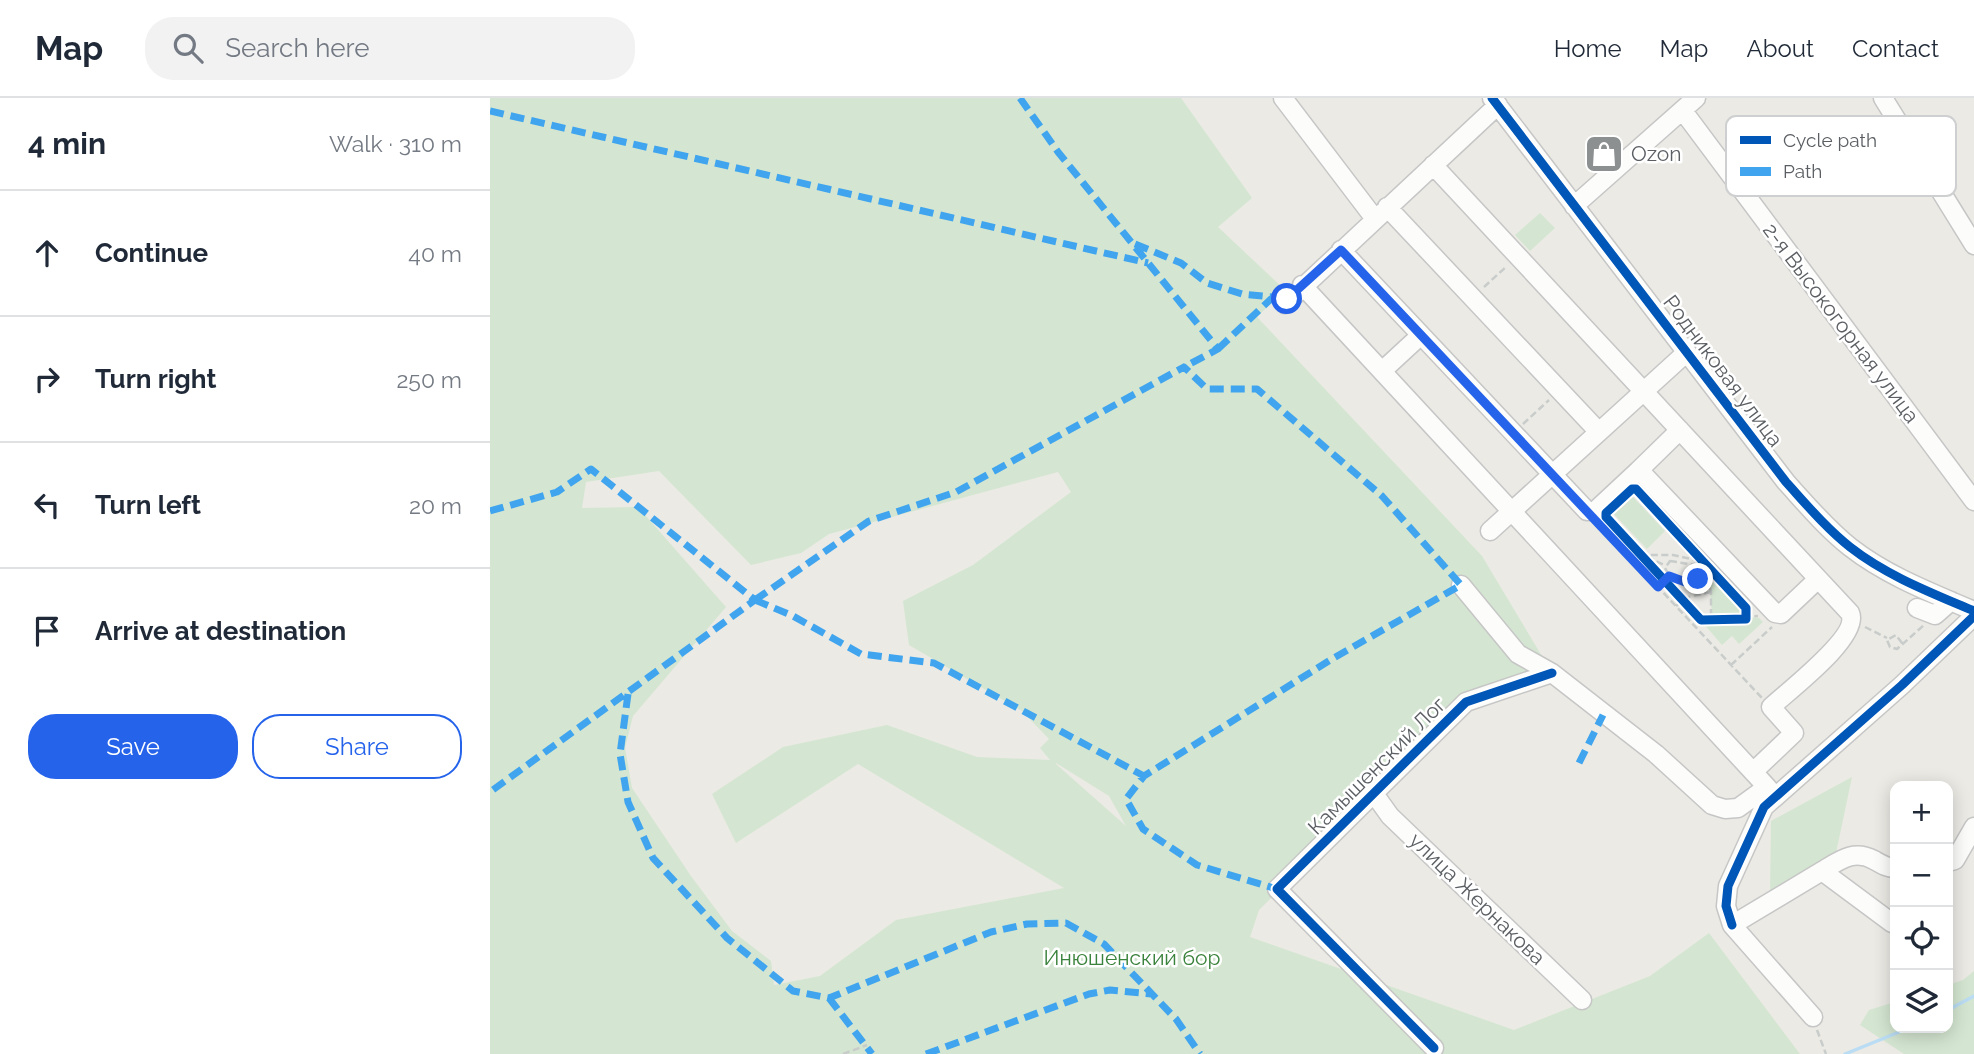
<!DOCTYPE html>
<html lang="en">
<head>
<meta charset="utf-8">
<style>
	:root { --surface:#fff; --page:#f2f2f3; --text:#1f2937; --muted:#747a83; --line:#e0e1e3; --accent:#2563eb }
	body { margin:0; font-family:Raleway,sans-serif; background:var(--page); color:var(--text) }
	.controls { position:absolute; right:21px; bottom:21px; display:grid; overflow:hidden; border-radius:14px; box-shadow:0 4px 18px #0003 }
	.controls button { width:63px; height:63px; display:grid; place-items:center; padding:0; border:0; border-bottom:2px solid var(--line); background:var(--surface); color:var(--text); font:35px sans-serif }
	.stop { position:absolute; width:21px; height:21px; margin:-16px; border:5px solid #2563eb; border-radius:50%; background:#fff }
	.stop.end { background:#2563eb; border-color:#fff; box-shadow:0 2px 7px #0008 }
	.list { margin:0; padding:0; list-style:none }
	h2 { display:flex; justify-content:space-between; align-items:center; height:91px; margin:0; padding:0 28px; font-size:30px }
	h2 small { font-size:23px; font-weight:400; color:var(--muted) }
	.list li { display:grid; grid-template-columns:46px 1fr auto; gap:21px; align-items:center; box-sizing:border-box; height:126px; padding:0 28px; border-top:2px solid var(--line) }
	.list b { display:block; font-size:26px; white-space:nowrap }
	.list em { font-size:23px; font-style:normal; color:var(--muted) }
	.actions { display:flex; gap:14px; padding:21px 28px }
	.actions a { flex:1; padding:16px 0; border:2px solid var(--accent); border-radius:28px; text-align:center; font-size:24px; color:var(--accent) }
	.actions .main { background:var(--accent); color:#fff }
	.icon { flex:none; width:38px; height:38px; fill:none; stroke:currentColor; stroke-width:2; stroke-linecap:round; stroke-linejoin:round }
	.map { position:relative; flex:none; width:1484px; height:956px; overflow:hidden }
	header { display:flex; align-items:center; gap:42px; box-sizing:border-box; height:98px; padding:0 35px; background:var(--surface); border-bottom:2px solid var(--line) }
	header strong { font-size:33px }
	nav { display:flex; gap:38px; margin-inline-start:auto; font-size:24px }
	.search { width:490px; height:63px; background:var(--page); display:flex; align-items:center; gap:18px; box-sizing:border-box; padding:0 24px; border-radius:28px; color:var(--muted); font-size:26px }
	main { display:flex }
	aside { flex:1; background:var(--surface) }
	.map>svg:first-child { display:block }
	.green { fill:#d4e6d1; fill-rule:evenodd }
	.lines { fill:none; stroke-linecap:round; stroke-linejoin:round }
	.stream { stroke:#bbddf4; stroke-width:3.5 }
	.minor-casing { stroke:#c6c6c6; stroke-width:21 }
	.path { stroke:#c8ccca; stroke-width:2.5; stroke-dasharray:7 3.5; stroke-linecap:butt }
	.minor { stroke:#fcfcfb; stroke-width:18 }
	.quiet { stroke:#40a5ee; stroke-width:7; stroke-dasharray:14 7; stroke-linecap:butt }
	.cycleway-casing { stroke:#fff; stroke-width:13 }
	.cycleway { stroke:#0057b8; stroke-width:9 }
	.route { stroke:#2563eb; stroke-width:9 }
	.labels { text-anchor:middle; stroke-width:5; stroke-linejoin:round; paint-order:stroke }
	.poi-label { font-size:21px; fill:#5b5f63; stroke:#fff; text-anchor:start }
	.street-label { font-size:21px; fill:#5b5f63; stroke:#fff }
	.park-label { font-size:21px; fill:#3a833c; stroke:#fff }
	.key { fill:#fff; stroke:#cecfd0; stroke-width:2 }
	.key-label { font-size:19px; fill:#5b5f63 }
</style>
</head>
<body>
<header>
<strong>Map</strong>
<div class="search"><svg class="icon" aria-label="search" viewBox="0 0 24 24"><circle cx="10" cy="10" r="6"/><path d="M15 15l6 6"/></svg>Search here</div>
<nav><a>Home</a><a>Map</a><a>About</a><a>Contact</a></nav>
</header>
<main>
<aside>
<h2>4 min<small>Walk · 310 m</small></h2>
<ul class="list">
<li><svg class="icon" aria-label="ahead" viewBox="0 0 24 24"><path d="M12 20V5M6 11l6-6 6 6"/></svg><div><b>Continue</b></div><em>40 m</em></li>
<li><svg class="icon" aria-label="right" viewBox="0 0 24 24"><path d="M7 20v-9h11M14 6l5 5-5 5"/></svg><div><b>Turn right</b></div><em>250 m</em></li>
<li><svg class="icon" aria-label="left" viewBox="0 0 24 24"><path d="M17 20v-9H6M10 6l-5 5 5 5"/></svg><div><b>Turn left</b></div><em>20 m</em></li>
<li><svg class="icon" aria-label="arrive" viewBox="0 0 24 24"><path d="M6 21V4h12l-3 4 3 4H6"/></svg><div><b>Arrive at destination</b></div></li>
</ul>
<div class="actions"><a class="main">Save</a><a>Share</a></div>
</aside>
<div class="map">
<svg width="1484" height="956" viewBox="0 0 1484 956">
	<rect width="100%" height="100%" fill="#ebeae5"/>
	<!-- green -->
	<path class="green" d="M0 0H691L762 100 728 129 795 192 767 219 992 458 1062 575 976 604 769 812 760 839 1024 932 1160 878 1219 835 1310 956H0ZM169 373 261 467 311 455 339 436 568 374 581 394 483 467 413 503 419 547 532 613 559 641 550 650 560 662 487 659 397 627 293 649 222 696 246 745 368 666 574 790 406 822 330 878 284 887 281 863 242 833 201 778 142 690 135 650 143 618 236 509 148 409 92 410 96 384ZM566 665 619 698 636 728 566 666Z
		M1050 115 1065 130 1040 153 1025 137Z
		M1143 399 1175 433 1157 451 1124 416Z
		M1224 478 1253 511 1255 517H1222L1219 479Z
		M1259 519 1269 520 1273 524 1249 546 1242 538 1232 547 1213 525 1255 523Z
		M1362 679 1342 774 1280 796 1281 723Z
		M1484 873V956H1414L1370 927 1379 912 1405 904V930H1458V887L1473 882Z"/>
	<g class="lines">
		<!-- stream -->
		<path class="stream" d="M1458 912 1484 898
			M1355 956 1419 930"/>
		<defs>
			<path id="minor" d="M793 0 885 121
				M1002 0 1296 384C1316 406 1336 430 1360 449 1397 478 1442 495 1484 513
				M1393 0 1484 147
				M1193 13 1484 403
				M943 67 1360 515C1371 538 1298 593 1281 609L1304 635 1263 674
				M1084 108 1206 0
				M897 109 1109 334
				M851 152 1097 413H1105L1149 372
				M812 187 1277 689
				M795 206 1008 7
				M892 273 931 237
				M1190 332 1149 372 1285 515 1291 516 1328 481
				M1000 433 1197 254
				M971 487 1028 556 1062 575 1166 656 1222 707 1235 711 1248 710 1277 689 1283 696
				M1427 510 1445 517 1461 503
				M885 697 900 718 1092 902
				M1458 764 1465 762 1484 729
				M1332 773C1350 762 1364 751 1384 762 1391 766 1397 770 1405 770
				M1242 827 1332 773 1402 825
				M1323 919 1242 827 1236 808 1238 788 1274 709 1412 587 1484 518
				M944 950 787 791 976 604 1062 575"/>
		</defs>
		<!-- minor casing -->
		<use href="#minor" class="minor-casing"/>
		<!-- path -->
		<path class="path" d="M994 189 1017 168
			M1033 326 1059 302
			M1109 426 1272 600
			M1178 431 1216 476 1221 494V520L1268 518
			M1129 446 1135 440
			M1152 453 1156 457H1183L1206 462
			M1157 459 1176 468
			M1180 463 1205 467 1209 473 1208 481 1198 485 1180 479 1175 470Z
			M1169 488 1179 478
			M1186 508 1198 499 1221 494
			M1375 529 1397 540
			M1412 545 1406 537 1397 542 1400 549 1407 551 1434 527
			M1241 567 1282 529
			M1327 932 1336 956
			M353 956 377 947"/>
		<!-- minor -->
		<use href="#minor" class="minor"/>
		<!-- quiet -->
		<path class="quiet" d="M530 0 568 54 728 251 694 269
			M0 13 658 165
			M645 146 691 165 717 185 752 196 783 199
			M728 251 783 199
			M0 413 67 394 101 371 265 502 0 694
			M265 502 379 423 466 394 694 269 717 291H767L892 398 971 487 842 561 654 678 636 701 653 731 707 767 787 791
			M265 502 303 518 371 556 444 565 654 678
			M138 596 130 656 138 704 163 760 237 840 303 893 339 900 501 834 537 826 576 825 614 846 686 921 710 956
			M1089 665 1113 617
			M339 900 382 956
			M436 956 599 896 620 892 662 896"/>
		<defs>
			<path id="cycleway" d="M1002 0 1296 384C1316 406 1336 430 1360 449 1397 478 1442 495 1484 513
				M1142 391H1146L1256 510V521L1211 522 1116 419V415Z
				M1242 827 1236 808 1238 788 1274 709 1412 587 1484 518
				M944 950 787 791 976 604 1062 575"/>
		</defs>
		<!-- cycleway casing -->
		<use href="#cycleway" class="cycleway-casing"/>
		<!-- cycleway -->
		<use href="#cycleway" class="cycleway"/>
	</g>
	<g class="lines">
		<!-- route -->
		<path class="route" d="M797 201 851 152 1168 489 1179 478 1198 485 1208 481"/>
	</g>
	<!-- icons -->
	<defs>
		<symbol id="shop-square" viewBox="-11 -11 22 22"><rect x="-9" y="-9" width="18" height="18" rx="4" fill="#8d9090" stroke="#fff"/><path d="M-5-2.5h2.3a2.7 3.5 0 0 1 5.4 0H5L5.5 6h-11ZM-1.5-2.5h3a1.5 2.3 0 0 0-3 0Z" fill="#fff"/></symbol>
	</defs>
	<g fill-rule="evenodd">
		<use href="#shop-square" x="1092" y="34" width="44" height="44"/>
	</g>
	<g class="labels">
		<!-- poi labels -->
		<g class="poi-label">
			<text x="1141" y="63">Ozon</text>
		</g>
		<!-- street labels -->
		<g class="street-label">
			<text transform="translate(1351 225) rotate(53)" y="7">2-я Высокогорная улица</text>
			<text transform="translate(1233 273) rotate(53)" y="7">Родниковая улица</text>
			<text transform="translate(887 668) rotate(-45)" y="7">Камышенский Лог</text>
			<text transform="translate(987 801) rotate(44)" y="7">улица Жернакова</text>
		</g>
		<!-- park labels -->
		<g class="park-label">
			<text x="642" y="867">Инюшенский бор</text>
		</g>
	</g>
	<!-- legend -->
	<rect x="1236" y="18" width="230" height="80" rx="10" class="key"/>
	<rect x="1250" y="38" width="31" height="8" fill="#0057b8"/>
	<rect x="1250" y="69" width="31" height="9" fill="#40a5ee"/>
	<g class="key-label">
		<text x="1293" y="49">Cycle path</text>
		<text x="1293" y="80">Path</text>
	</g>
</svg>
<div class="controls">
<button>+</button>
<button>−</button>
<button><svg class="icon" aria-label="locate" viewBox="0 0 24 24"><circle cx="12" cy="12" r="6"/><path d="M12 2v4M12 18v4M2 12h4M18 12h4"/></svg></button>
<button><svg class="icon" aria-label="layers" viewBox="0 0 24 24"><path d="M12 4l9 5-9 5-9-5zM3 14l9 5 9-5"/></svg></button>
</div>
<div class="stop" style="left:797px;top:201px"></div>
<div class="stop end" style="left:1208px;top:481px"></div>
</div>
</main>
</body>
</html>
